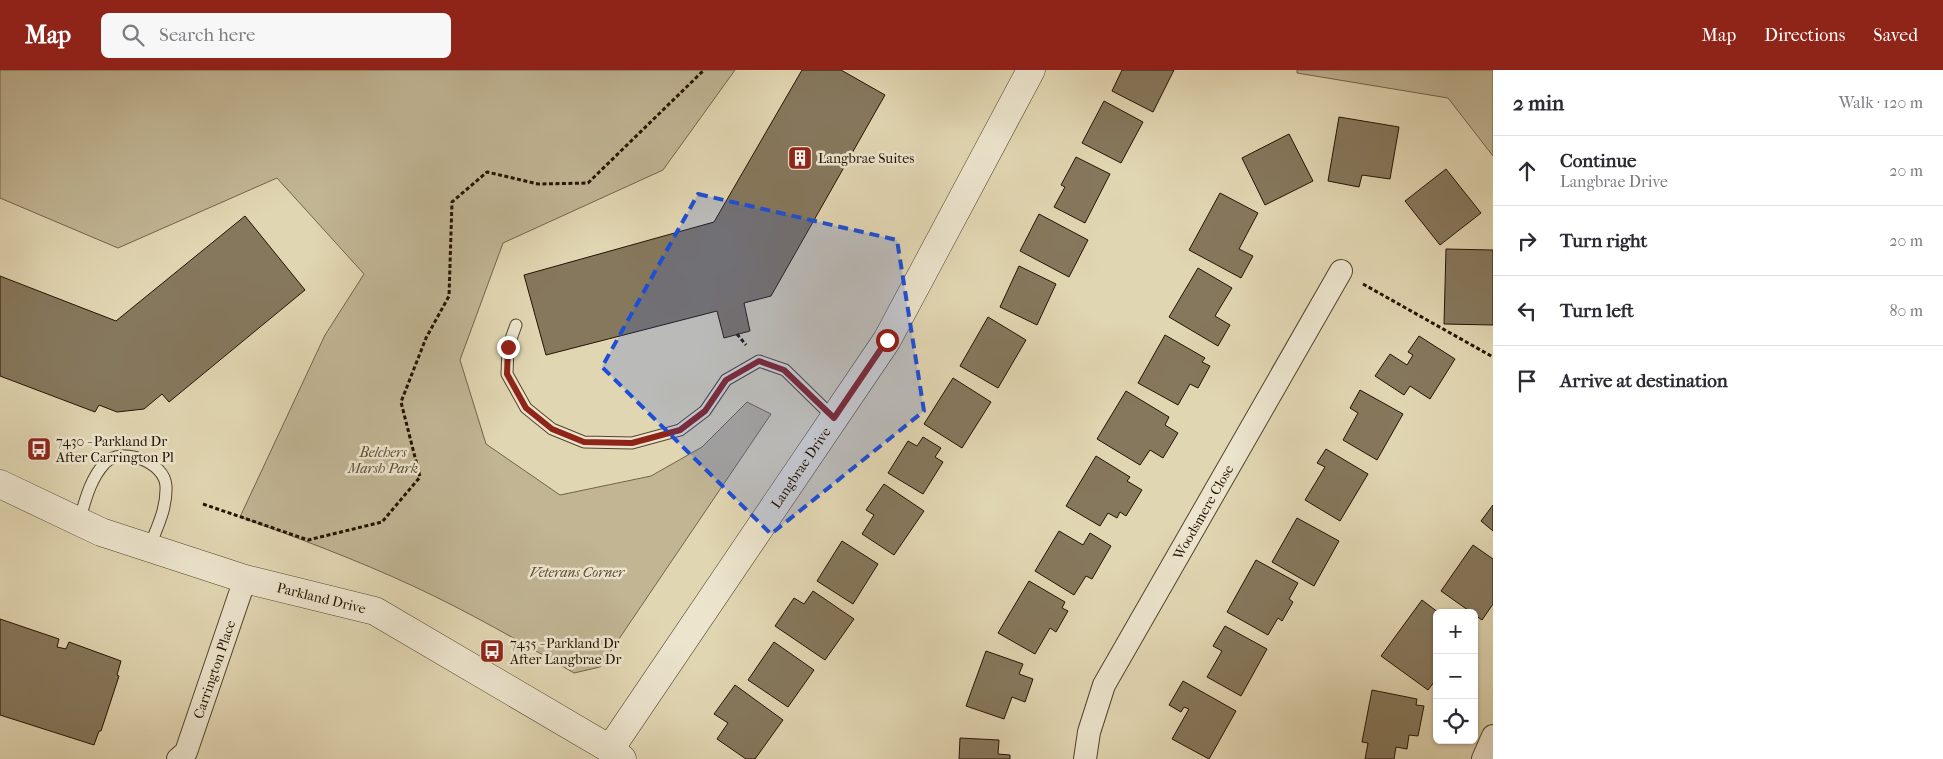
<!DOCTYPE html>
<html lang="en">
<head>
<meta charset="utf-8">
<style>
	:root { --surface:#fff; --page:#f7f7f7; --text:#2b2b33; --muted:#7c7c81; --line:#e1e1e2; --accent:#8f2418 }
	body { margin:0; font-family:"IM FELL French Canon",serif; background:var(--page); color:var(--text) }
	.controls { position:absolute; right:15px; bottom:15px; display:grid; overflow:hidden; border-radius:8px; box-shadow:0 1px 4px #0004 }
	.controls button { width:45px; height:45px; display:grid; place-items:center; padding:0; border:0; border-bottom:1px solid var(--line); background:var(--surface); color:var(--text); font:25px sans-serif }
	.stop { position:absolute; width:15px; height:15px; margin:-11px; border:4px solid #8f2418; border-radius:50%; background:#fff }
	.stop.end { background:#8f2418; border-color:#fff; box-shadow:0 1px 5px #0008 }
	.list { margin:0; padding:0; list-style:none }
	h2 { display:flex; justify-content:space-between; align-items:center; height:65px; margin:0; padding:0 20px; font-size:21px }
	h2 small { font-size:16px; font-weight:400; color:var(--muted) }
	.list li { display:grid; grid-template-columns:32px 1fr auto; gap:15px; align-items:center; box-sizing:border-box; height:70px; padding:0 20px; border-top:1px solid var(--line) }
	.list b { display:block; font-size:19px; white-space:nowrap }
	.list p { margin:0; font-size:16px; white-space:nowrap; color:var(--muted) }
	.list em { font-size:16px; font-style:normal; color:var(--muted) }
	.icon { flex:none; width:28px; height:28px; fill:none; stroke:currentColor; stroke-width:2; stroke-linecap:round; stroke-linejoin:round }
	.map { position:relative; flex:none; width:1493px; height:689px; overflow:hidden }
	header { display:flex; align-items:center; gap:30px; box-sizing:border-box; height:70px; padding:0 25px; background:var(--accent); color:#fff }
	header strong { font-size:24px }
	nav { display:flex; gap:28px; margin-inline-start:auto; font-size:18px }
	.search { width:350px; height:45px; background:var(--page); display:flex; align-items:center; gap:12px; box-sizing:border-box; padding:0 18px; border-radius:8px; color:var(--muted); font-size:19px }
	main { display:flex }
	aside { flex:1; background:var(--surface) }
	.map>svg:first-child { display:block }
	.green { fill:#c1b594; stroke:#72644a }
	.building { fill:#86785d; stroke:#241301 }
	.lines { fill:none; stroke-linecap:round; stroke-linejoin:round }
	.service-casing { stroke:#53442d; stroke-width:13 }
	.minor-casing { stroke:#53442d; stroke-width:24 }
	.tertiary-casing { stroke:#53442d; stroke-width:29 }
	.path { stroke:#241301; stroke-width:3; stroke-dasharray:4 2.5; stroke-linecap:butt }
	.service { stroke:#ece4cd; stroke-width:11 }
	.minor { stroke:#ece4cd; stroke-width:22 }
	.tertiary { stroke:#ece4cd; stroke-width:28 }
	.route { stroke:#8f2418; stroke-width:6 }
	.marked { fill:#1d4ed8; fill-opacity:0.2; stroke:#1d4ed8; stroke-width:4; stroke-dasharray:10 6; stroke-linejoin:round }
	.labels { text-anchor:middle; stroke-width:5; stroke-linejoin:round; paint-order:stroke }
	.poi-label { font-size:14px; fill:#241301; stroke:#ece4cd; text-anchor:start }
	.park-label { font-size:14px; font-style:italic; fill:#5b4c34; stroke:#ece4cd }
	.street-label { font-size:14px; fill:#241301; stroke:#ece4cd }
</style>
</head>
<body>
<header>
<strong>Map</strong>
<div class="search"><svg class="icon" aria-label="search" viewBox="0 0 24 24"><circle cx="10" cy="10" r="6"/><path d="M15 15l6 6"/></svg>Search here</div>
<nav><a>Map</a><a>Directions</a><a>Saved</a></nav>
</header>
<main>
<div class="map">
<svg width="1493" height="689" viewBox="0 0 1493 689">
	<rect width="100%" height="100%" fill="#e1d6b2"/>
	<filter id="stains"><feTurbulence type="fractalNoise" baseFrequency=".004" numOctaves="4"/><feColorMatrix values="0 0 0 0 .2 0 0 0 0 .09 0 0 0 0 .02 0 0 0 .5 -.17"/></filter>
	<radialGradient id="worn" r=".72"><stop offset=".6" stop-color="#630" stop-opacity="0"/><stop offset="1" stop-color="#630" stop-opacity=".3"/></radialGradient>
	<!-- green -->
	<path class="green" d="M0 0H735L663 100 503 173 460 290 486 374 560 425 651 406 702 377 747 332 771 344 600 597 574 603C521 572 469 542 413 516 357 490 298 468 240 447L325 265 364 204 277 108 118 178 0 128Z
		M1297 0H1493V86L1448 28 1297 3Z"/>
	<!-- building -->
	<path class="building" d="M802 0H841L885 25 771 226 744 233 750 261 724 268 717 241 546 285 524 205 714 152Z
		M1122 0H1174L1153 42 1112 21Z
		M1104 31 1143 52 1121 93 1082 73Z
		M1339 47 1399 57 1390 109 1362 105 1359 117 1328 111Z
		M1289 64 1313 111 1265 135 1242 88Z
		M1076 87 1110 104 1085 153 1054 137 1065 117 1061 115Z
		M1446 99 1481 143 1440 175 1405 131Z
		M1220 123 1258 143 1239 179 1253 186 1241 208 1189 180Z
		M1039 144 1088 170 1069 207 1020 181Z
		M245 146 305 220 169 332 162 324 144 339 117 342 99 335 95 342 0 306V206L116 251Z
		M1446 179 1493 180V255L1444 254Z
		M1019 196 1056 214 1037 255 1000 237Z
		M1198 198 1232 218 1215 246 1230 255 1218 276 1169 247Z
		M988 247 1026 270 998 318 960 296Z
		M1165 265 1205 288 1202 292 1210 296 1198 318 1190 314 1178 335 1138 313Z
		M1419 266 1455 289 1430 329 1410 316 1404 325 1375 306 1390 284 1407 295 1413 285 1408 282Z
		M953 308 991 332 962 378 924 354Z
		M1360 320 1403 344 1377 390 1343 370 1358 343 1350 338Z
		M1126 321 1169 347 1165 355 1178 363 1163 388 1150 380 1140 395 1097 369Z
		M923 367 941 378 935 387 943 392 923 424 888 403 908 371 917 376Z
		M1326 379 1368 404 1340 451 1305 430 1325 397 1317 393Z
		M1096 386 1130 407 1127 411 1142 420 1126 446 1120 442 1117 448 1108 443 1100 456 1066 436Z
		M884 414 924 441 894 485 862 464 874 445 866 440Z
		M1493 435V461L1481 451Z
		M1297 448 1339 471 1314 516 1272 492Z
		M1059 461 1083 475 1090 463 1111 476 1092 509 1086 506 1074 525 1035 501Z
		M842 471 878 494 853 534 817 511Z
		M1473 475 1493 489V534L1482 550 1441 521Z
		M1256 490 1298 513 1289 529 1293 532 1282 551 1278 548 1268 565 1227 542Z
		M1029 511 1065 532 1062 538 1068 541 1056 562 1050 558 1035 584 998 563Z
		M813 521 854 549 825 590 775 556 794 528 804 534Z
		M1422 530 1439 543H1437V608L1428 620 1381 586Z
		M0 549 59 569 57 577 66 579 69 572 121 591 117 605 119 606 101 661H99L94 675 0 645Z
		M1225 556 1267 579 1241 626 1207 607 1222 581 1213 576Z
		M774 572 814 600 788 637 748 610Z
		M986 581 1023 594 1019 604 1033 609 1025 632 1012 627 1004 649 966 636Z
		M1183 611 1236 641 1209 689 1172 669 1189 639 1184 637 1181 642 1169 635Z
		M735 615 783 650 755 689H746L717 669 728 653 714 644Z
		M1372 620 1417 629 1416 635 1424 636 1418 666 1409 665 1407 679 1396 677 1394 689H1365L1368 673 1362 672Z
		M960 668 999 670 998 684 1010 685V689H959Z"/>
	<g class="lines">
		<defs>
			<path id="service" d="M516 255 508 277 507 304 526 338 552 359 584 372 632 373 680 360 705 341 726 310 759 291 785 300 834 348
				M79 452C85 431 90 409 105 393 122 376 165 392 166 416 167 439 157 457 149 478"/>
			<g id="minor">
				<path id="s1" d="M178 689 186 682 245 509"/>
				<path id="s2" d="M1085 689 1089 662 1104 615 1341 201"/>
				<path d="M1483 689 1493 666"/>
			</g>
			<g id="tertiary">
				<path id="s3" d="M0 414 101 462 245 509 375 541 610 679 622 689"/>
				<path id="s4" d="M610 679 887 270 1031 0"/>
			</g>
		</defs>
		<!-- service casing -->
		<use href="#service" class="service-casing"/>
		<!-- minor casing -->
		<use href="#minor" class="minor-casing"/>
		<!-- tertiary casing -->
		<use href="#tertiary" class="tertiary-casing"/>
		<!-- path -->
		<path class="path" d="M1363 214 1493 287
			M737 264 746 275
			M203 434 308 470 382 452 420 407 401 332 426 268 449 226 452 132 487 102 538 114 588 113 704 0"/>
		<!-- service -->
		<use href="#service" class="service"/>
		<!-- minor -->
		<use href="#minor" class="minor"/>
		<!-- tertiary -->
		<use href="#tertiary" class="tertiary"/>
	</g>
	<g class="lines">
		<!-- route -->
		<path class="route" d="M508 277 507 304 526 338 552 359 584 372 632 373 680 360 705 341 726 310 759 291 784 300 834 348 887 270"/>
	</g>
	<!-- marked area -->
	<path class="marked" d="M698 124 897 170 924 341 771 464 602 297Z"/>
	<!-- icons -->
	<defs>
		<symbol id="building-square" viewBox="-11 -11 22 22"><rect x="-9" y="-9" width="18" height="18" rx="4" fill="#8f2418" stroke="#ece4cd"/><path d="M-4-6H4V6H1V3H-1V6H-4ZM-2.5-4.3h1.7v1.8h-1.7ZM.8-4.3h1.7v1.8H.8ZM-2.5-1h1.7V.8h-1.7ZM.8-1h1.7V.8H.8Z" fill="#fff"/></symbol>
		<symbol id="bus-square" viewBox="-11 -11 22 22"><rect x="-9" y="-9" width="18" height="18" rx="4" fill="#8f2418" stroke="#ece4cd"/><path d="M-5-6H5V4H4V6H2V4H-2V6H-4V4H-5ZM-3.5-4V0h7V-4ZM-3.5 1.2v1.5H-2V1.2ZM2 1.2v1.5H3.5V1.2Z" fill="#fff"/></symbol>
	</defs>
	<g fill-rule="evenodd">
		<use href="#building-square" x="786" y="74" width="28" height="28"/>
		<use href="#bus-square" x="25" y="365" width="28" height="28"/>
		<use href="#bus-square" x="478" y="567" width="28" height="28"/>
	</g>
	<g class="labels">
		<!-- poi labels -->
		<g class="poi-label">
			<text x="818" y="93">Langbrae Suites</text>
			<text x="56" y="376">7430 - Parkland Dr<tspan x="56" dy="16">After Carrington Pl</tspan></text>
			<text x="510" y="578">7435 - Parkland Dr<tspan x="510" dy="16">After Langbrae Dr</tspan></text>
		</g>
		<!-- park labels -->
		<g class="park-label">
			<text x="383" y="387">Belchers<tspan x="383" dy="16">Marsh Park</tspan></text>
			<text x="577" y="507">Veterans Corner</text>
		</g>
		<!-- street labels -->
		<g class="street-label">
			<text dy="5" stroke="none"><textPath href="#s4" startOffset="340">Langbrae Drive</textPath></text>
			<text dy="5" stroke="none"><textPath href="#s2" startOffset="276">Woodsmere Close</textPath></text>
			<text dy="5" stroke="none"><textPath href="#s3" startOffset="342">Parkland Drive</textPath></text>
			<text dy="5" stroke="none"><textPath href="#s1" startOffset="98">Carrington Place</textPath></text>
		</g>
	</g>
	<rect width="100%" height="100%" filter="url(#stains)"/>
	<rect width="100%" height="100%" fill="url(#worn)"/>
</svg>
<div class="controls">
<button>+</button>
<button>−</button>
<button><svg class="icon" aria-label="locate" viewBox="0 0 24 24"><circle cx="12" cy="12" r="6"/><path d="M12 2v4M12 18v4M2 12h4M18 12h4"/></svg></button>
</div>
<div class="stop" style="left:887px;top:270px"></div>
<div class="stop end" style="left:508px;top:277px"></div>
</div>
<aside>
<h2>2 min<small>Walk · 120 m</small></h2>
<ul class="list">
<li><svg class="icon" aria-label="ahead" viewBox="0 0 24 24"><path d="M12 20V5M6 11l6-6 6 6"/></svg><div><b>Continue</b><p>Langbrae Drive</p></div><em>20 m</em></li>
<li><svg class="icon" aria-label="right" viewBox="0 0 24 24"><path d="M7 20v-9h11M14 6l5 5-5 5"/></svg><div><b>Turn right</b></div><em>20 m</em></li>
<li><svg class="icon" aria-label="left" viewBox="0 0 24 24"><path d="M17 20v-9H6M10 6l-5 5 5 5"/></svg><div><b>Turn left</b></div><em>80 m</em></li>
<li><svg class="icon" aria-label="arrive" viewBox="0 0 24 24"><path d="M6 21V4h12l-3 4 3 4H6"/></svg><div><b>Arrive at destination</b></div></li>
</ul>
</aside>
</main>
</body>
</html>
